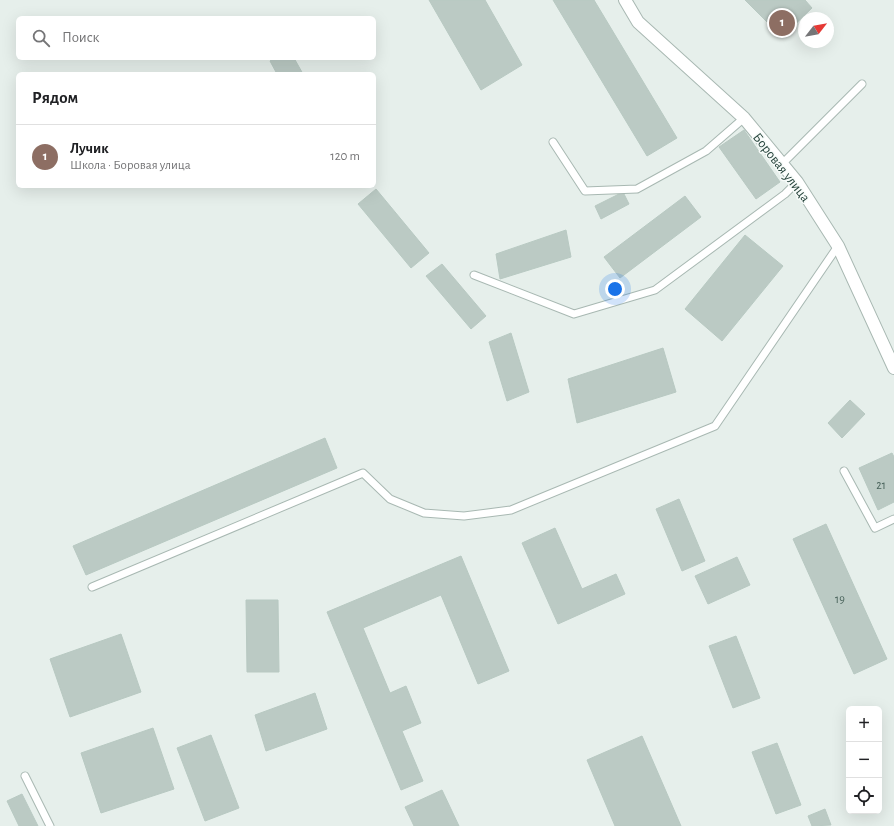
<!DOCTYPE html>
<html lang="ru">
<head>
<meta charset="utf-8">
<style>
	:root { --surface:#fff; --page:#f2f2f2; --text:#202124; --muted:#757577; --line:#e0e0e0; --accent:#111827 }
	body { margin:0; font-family:"Alegreya Sans",sans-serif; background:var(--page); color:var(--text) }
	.controls { position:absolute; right:12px; bottom:12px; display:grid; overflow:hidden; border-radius:6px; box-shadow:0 4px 16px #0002 }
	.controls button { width:36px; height:36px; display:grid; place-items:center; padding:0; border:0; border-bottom:1px solid var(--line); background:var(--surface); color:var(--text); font:20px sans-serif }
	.compass { position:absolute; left:798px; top:12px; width:36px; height:36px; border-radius:50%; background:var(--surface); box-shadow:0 4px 16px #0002; rotate:59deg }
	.you { position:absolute; left:615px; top:289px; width:14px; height:14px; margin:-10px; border:3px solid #fff; border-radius:50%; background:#1a73e8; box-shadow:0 0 0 6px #1a73e833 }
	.badge { display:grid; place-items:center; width:26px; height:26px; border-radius:50%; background:var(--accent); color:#fff; font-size:13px; font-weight:700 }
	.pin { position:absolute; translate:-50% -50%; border:2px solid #fff; box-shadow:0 1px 4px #0006 }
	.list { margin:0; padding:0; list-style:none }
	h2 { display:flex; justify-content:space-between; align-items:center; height:52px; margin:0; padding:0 16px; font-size:17px }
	h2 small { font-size:13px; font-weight:400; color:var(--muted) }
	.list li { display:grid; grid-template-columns:26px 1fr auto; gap:12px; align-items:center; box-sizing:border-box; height:64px; padding:0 16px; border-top:1px solid var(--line) }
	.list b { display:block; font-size:15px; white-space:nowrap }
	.list p { margin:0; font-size:13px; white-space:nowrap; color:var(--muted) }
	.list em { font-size:13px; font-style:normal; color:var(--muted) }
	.icon { flex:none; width:22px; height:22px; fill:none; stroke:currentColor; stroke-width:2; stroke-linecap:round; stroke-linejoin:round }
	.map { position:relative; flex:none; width:894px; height:826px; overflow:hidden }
	.search { position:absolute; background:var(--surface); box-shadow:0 4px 16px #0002; left:16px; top:16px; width:360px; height:44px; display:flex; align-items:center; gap:10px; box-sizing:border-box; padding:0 14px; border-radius:6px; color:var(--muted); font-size:15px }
	.panel { position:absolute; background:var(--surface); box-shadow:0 4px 16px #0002; left:16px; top:72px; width:360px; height:116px; border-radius:6px }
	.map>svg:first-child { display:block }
	.building { fill:#bbcac4; stroke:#b8c9c2 }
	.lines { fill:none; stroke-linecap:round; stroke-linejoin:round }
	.lane-casing { stroke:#a8b8b2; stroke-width:9 }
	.street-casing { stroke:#a8b8b2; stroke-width:14 }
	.lane { stroke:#fff; stroke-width:7 }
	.street { stroke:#fff; stroke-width:12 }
	.labels { text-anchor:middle; stroke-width:3; stroke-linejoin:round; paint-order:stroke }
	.number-label { font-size:12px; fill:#4a645c }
	.street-label { font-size:14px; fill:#24423a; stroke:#f7fbf9 }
</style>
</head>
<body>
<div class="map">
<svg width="894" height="826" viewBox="0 0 894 826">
	<rect width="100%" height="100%" fill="#e6efeb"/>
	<!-- building -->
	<path class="building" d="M429 0H485L522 65 481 90Z
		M553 0H594L677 138 647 156Z
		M745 0H805L812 8 782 37Z
		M274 58H294L303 74H277L270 61Z
		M744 130 780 182 756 199 719 147Z
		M376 189 429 253 411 268 358 204Z
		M623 192 629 204 601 219 595 206Z
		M685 196 701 217 620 278 604 257Z
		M566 230 571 257 500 279 496 254Z
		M745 235 783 266 722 341 685 309Z
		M442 264 486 316 471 329 426 276Z
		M511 333 529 392 507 401 489 342Z
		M663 348 676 392 577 423 568 379Z
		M850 400 865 414 842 438 828 423Z
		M325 438 337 468 86 575 73 546Z
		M892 453 894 457V502L878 510 859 468Z
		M679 499 705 561 682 571 656 509Z
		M826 524 887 659 854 674 793 539Z
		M555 528 582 589 616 574 625 594 558 624 522 543Z
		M461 556 509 671 478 684 441 595 363 628 390 693 406 686 421 723 402 731 423 781 401 790 327 612Z
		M737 557 750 585 708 604 695 576Z
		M246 600H278L279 672H247Z
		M121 634 141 692 70 717 50 659Z
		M736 636 760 698 733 708 709 646Z
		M315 693 327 729 266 751 255 715Z
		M153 728 174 789 101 813 81 753Z
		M211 735 239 808 205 821 177 748Z
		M642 736 681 826H615L587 760Z
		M777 743 801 805 776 814 752 752Z
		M442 790 459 826H414L405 807Z
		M22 794 38 826H19L7 801Z
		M825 809 831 825 812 826 808 816Z"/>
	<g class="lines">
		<defs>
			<path id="lane" d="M553 142 585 191 637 189 706 151 744 118
				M782 164 862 84
				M474 275 574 314 655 290 785 194 797 182
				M844 471 875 528 894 519
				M92 587 363 473 390 499 424 513 464 516 511 510 715 426 838 246
				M25 776 50 826"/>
			<path id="street" d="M625 0 638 22 744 118 797 182 838 246 894 368"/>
		</defs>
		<!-- lane casing -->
		<use href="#lane" class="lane-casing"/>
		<!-- street casing -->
		<use href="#street" class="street-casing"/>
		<!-- lane -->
		<use href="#lane" class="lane"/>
		<!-- street -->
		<use href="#street" class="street"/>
	</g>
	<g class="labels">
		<!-- number labels -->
		<g class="number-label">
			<text x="881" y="489">21</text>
			<text x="840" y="603">19</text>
		</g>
		<!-- street labels -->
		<g class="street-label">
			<text transform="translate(782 167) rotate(52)" y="5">Боровая улица</text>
		</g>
	</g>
</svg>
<div class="controls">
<button>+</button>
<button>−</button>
<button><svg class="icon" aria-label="locate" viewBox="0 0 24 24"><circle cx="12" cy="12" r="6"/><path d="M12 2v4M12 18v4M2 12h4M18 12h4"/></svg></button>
</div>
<svg class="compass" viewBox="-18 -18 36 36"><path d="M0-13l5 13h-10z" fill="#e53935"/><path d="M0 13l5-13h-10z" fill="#757577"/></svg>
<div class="you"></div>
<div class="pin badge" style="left:782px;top:23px;background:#8d6e63">1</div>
<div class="search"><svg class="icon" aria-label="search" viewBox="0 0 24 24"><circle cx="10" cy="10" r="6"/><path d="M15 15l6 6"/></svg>Поиск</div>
<section class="panel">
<h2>Рядом<small></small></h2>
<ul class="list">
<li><span class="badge" style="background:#8d6e63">1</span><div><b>Лучик</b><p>Школа · Боровая улица</p></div><em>120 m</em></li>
</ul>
</section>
</div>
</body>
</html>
